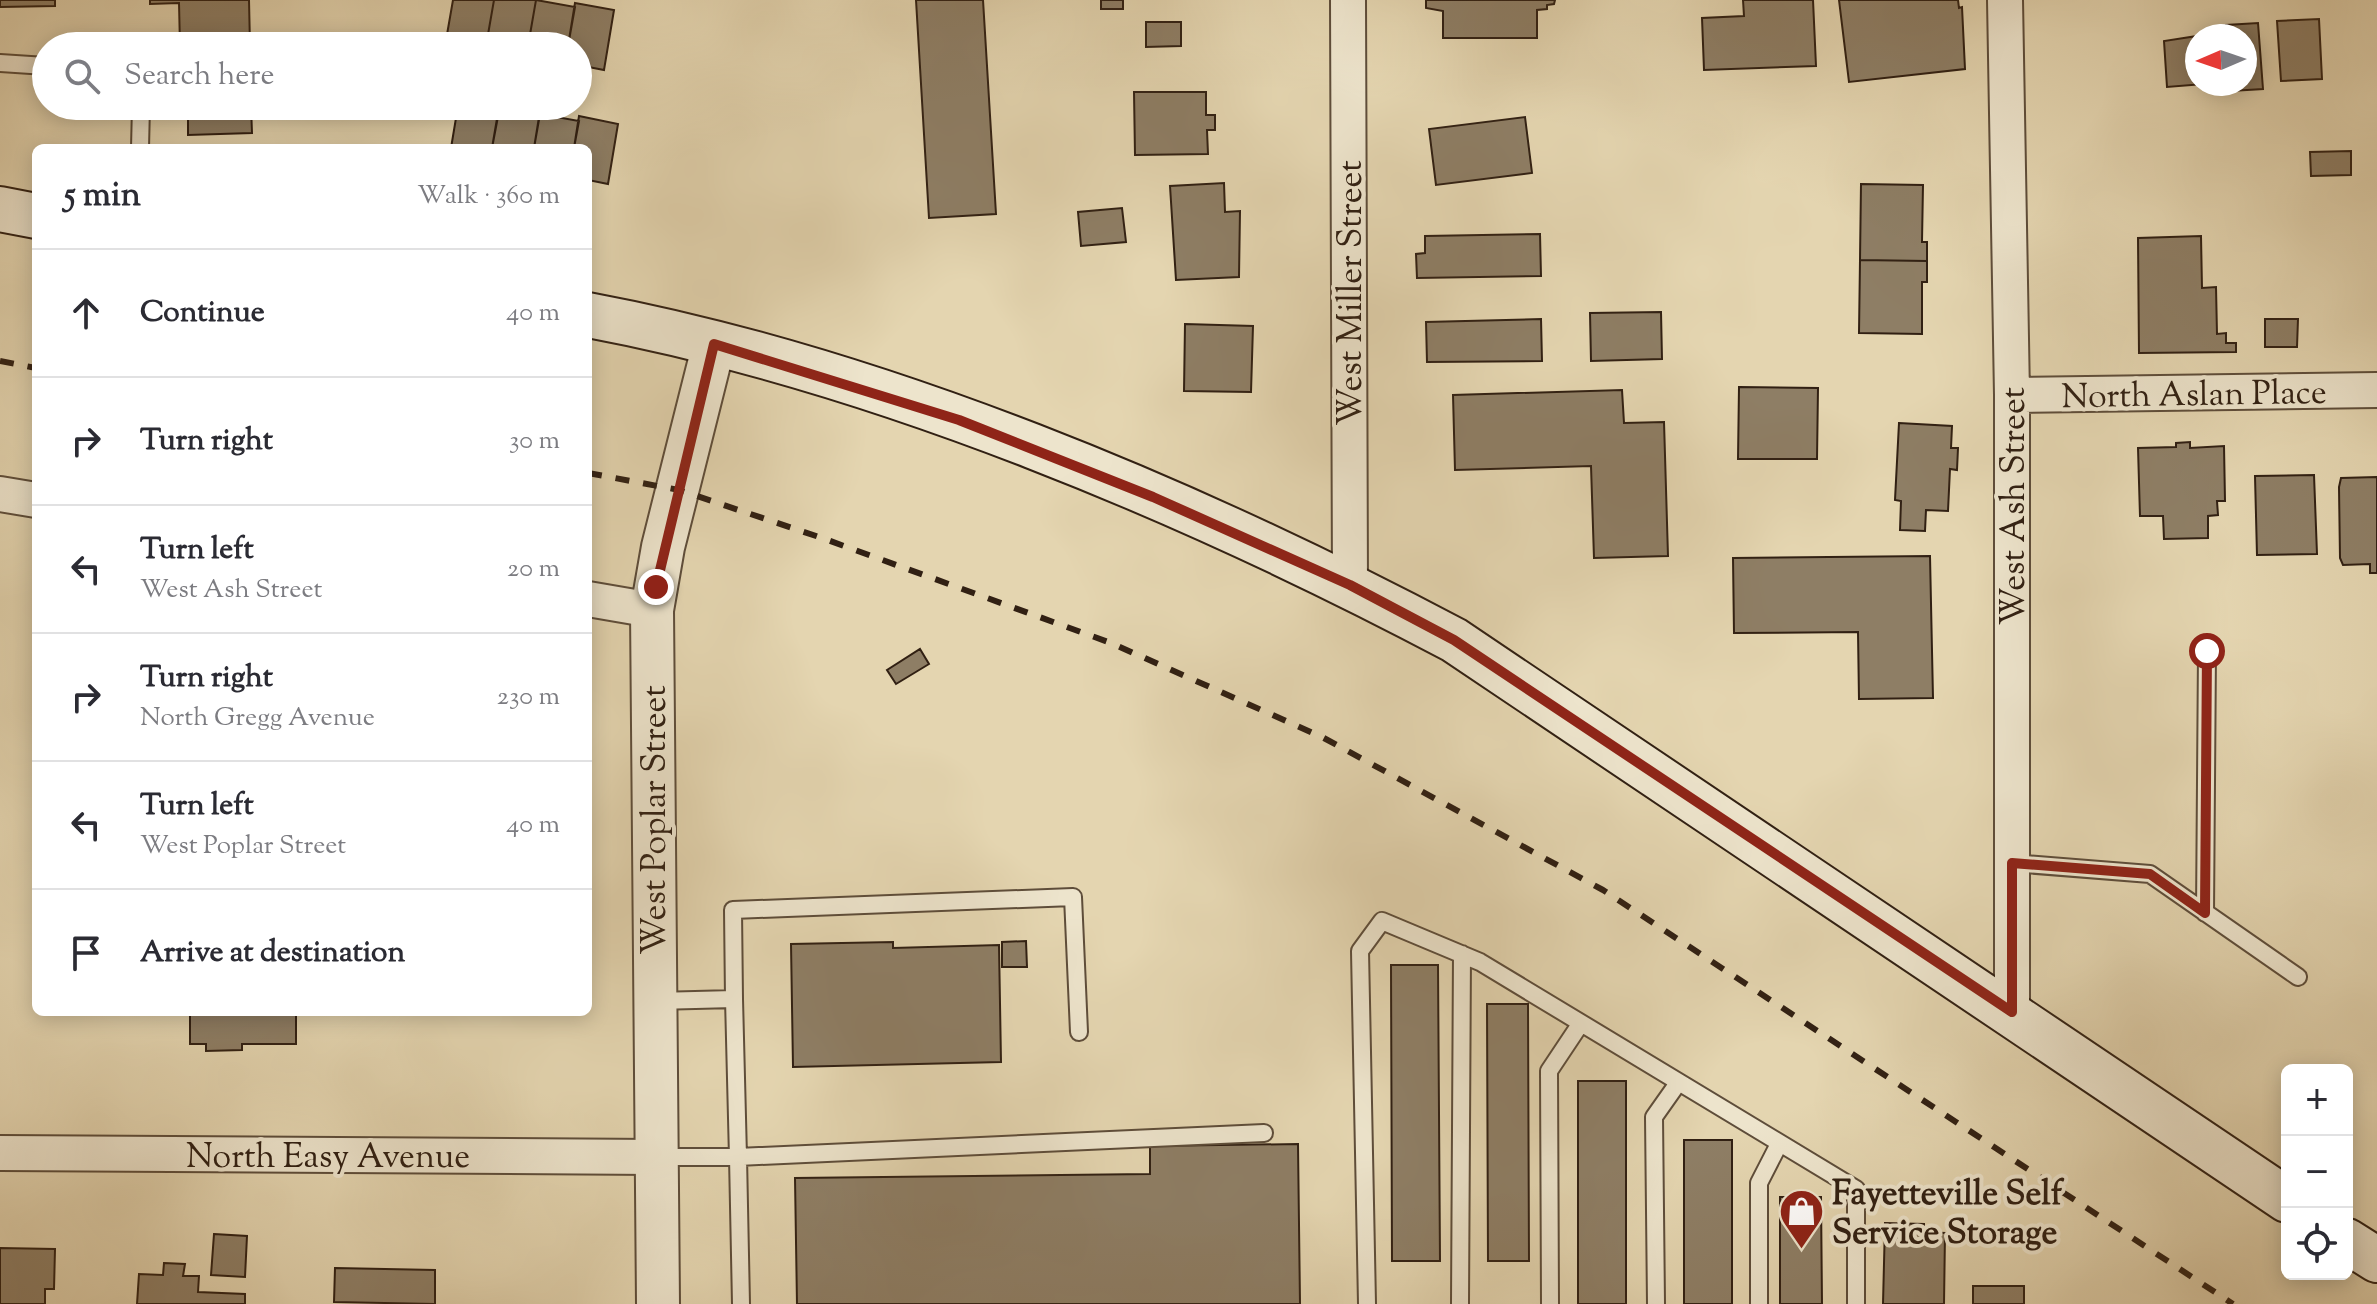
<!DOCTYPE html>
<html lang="en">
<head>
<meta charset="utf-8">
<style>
	:root { --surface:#fff; --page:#f2f2f3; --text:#2b2b33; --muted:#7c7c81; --line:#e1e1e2 }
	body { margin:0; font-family:"Sorts Mill Goudy",serif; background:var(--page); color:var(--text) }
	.controls { position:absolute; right:24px; bottom:24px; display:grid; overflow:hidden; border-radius:12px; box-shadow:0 4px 20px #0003 }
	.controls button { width:72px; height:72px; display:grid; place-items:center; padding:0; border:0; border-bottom:2px solid var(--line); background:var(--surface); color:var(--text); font:40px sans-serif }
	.compass { position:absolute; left:2185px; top:24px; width:72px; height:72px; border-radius:50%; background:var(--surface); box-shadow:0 4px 20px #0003; rotate:268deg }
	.stop { position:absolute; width:24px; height:24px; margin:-18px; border:6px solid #8f2418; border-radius:50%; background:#fff }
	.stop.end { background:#8f2418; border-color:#fff; box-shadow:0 2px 8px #0008 }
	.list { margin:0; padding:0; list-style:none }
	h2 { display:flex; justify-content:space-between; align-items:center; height:104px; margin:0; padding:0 32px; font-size:34px }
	h2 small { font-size:26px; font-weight:400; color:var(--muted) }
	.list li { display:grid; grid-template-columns:52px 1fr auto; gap:24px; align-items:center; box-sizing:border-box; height:128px; padding:0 32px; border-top:2px solid var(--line) }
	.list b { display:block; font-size:30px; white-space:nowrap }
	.list p { margin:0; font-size:26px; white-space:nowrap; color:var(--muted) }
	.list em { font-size:26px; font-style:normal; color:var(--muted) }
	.icon { flex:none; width:44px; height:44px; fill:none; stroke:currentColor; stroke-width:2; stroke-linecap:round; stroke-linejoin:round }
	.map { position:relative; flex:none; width:2377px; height:1304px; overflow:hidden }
	.search { position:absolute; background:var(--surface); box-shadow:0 4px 20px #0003; left:32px; top:32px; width:560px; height:88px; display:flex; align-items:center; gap:20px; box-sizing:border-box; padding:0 28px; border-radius:44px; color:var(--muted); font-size:30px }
	.panel { position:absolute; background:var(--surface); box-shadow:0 4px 20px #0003; left:32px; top:144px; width:560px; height:872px; border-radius:12px }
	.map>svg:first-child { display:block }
	.building { fill:#8e7e65; stroke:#312013; stroke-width:2 }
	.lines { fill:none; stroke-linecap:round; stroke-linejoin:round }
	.service-casing { stroke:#5e4d3a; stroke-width:20 }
	.minor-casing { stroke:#5e4d3a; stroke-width:38 }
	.tertiary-casing { stroke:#5e4d3a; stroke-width:46 }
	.secondary-casing { stroke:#312013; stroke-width:48 }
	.service { stroke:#ede4cc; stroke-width:16 }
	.minor { stroke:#ede4cc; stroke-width:34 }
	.tertiary { stroke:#ede4cc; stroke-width:42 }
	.secondary { stroke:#ede4cc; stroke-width:44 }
	.rail { stroke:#312013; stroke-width:6; stroke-dasharray:14 14; stroke-linecap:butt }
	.route { stroke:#8f2418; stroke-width:10 }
	.labels { text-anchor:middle; stroke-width:8; stroke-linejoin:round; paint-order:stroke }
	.street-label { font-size:34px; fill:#312013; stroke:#ede4cc }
	.poi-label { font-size:34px; font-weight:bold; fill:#312013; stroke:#ede4cc; text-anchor:start }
</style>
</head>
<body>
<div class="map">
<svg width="2377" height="1304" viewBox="0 0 2377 1304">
	<rect width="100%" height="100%" fill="#e4d5b0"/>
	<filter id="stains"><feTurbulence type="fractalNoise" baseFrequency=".0025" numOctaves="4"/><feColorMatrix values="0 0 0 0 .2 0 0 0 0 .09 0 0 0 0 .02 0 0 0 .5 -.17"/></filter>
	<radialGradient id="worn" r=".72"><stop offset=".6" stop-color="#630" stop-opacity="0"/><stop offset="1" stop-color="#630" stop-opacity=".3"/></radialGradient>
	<!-- building -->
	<path class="building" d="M0 0H55V6L0 7Z
		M150 0H249L250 46H180L179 3 150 4Z
		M453 0H494L486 46H445Z
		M494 0H536L528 46H486Z
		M536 0 575 7 568 46H528Z
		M916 0H983L996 214 929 218Z
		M1101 0H1123V9H1101Z
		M1426 0H1555L1554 4 1547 5V9L1537 10V38H1443V11L1426 8Z
		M1743 0H1813L1816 66 1704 70 1702 18 1744 16Z
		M1839 0H1958L1959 8 1962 7 1965 69 1849 82Z
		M575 3 614 10 604 70 578 65V46H568Z
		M2319 19 2322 79 2281 81 2277 21Z
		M1146 22H1181V46L1146 47Z
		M2258 23 2263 89 2231 91V84H2245V36H2204L2227 34 2226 25Z
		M2197 36V84H2204L2167 87 2164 41Z
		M1134 92H1206V115H1215V130H1207L1208 154 1135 155Z
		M182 106H251L252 133 188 135V117H182Z
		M458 106 499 107 492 148H451Z
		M500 106 540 111 534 148H492Z
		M540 114 579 121 574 148H534Z
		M579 116 618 124 608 184 588 180V148H574Z
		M1525 117 1532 173 1436 185 1429 129Z
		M2351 151V175L2311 176 2310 152Z
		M1224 183 1225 212 1240 211 1239 277 1176 280 1170 186Z
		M1861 184 1923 185 1922 242H1927V261L1860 260Z
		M1122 208 1126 242 1081 246 1078 212Z
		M1540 234 1541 276 1417 278 1416 254 1425 253V236Z
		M2201 236 2202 288 2216 287 2217 334 2226 333V343H2236V352L2139 353 2138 238Z
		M1860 260 1927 261V282H1922V334L1859 333Z
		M1661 312 1662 359 1591 361 1590 313Z
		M1541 319 1542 361 1427 362 1426 322Z
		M2265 319H2298L2297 347H2265Z
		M1185 324 1253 326 1251 392 1184 391Z
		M1739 387 1818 388 1817 459H1738Z
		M1622 390 1624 423 1664 422 1668 556 1594 558 1591 466 1455 470 1453 395Z
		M1899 423 1952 426 1951 448H1958L1957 470 1950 469 1948 511 1926 510 1925 531 1900 530 1901 501 1895 500Z
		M2190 442V448L2224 446 2225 501H2217L2218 515 2208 516V538L2164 539 2163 516H2140L2138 448 2176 447V443Z
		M2314 475 2317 554 2257 555 2255 476Z
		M2377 477V573H2370V564L2343 565 2340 558 2339 487 2341 478Z
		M1930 556 1933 698 1859 699 1858 632 1734 633 1733 558Z
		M920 649 929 664 896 684 887 670Z
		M1026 941 1027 967H1002V942Z
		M893 942V948L999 945 1001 1062 793 1067 791 944Z
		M1391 965H1438L1440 1261H1392Z
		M1487 1004H1528L1529 1261H1488Z
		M190 1012H296V1044H242V1050L206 1051V1044H190Z
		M1578 1081H1626V1304H1578Z
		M1684 1140H1732V1304H1684Z
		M1298 1144 1300 1304H797L795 1178 1150 1174V1146Z
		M1780 1197H1821L1822 1304H1780Z
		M1885 1223 1924 1224V1232L1945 1233 1944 1304H1883Z
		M214 1234 247 1236 245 1277 211 1275Z
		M0 1248 55 1249 54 1289H45V1304H0Z
		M164 1263 185 1264 183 1276H199L198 1292 245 1294V1304H137L139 1274 163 1275Z
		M335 1268 435 1270V1304L334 1302Z
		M1973 1286H2024V1304H1973Z"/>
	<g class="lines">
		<defs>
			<path id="service" d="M0 63 46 66
				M140 148 141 106
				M2012 863 2150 874 2298 977
				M2205 913 2207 651
				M734 999 738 1157 1264 1133
				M656 1001 734 999 733 910 1073 897 1079 1032
				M658 1157H738L741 1304
				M1367 1304 1360 951 1382 921 1480 962 1856 1189V1304
				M1460 1304 1462 954
				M1550 1304 1549 1071 1581 1023
				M1656 1304 1654 1117 1678 1083
				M1759 1304V1183L1779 1144"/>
			<path id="minor" d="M1348 0 1350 585
				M2005 0 2012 395V1012
				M2012 395 2377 390
				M0 494 36 500
				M588 599 652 610
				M0 1153 656 1157"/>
			<path id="tertiary" d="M658 1304 652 610 663 547 714 344"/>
			<path id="secondary" d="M0 209 36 216
				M588 315C881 370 1191 501 1454 640L2287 1200
				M2347 1241 2377 1260"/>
		</defs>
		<!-- service casing -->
		<use href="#service" class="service-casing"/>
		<!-- minor casing -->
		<use href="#minor" class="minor-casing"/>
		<!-- tertiary casing -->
		<use href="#tertiary" class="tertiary-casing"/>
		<!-- secondary casing -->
		<use href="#secondary" class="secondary-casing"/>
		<!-- service -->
		<use href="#service" class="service"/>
		<!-- minor -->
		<use href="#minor" class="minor"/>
		<!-- tertiary -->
		<use href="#tertiary" class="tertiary"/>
		<!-- secondary -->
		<use href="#secondary" class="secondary"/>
		<!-- rail -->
		<path class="rail" d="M0 361 36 368
			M588 473 679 490 822 538 1111 643 1322 737 1603 890 2233 1304"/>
	</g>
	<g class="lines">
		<!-- route -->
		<path class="route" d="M656 587 714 344 959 420 1153 497 1350 585 1454 640 2012 1012V863L2150 874 2205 913 2207 651"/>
	</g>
	<!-- icons -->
	<defs>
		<symbol id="shop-pin" viewBox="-11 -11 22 30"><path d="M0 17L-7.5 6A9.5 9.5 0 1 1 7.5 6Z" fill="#8f2418" stroke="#ede4cc"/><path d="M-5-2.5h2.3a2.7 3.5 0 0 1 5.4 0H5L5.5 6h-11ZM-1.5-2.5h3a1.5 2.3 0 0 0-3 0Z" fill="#fff"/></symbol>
	</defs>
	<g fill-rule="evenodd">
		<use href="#shop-pin" x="1776" y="1186" width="51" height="69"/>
	</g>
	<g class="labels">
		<!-- street labels -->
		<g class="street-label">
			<text transform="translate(1349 293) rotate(-90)" y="12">West Miller Street</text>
			<text transform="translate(2194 393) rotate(-1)" y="12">North Aslan Place</text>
			<text transform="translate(2012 506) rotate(-90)" y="12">West Ash Street</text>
			<text transform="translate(653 820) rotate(-90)" y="12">West Poplar Street</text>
			<text x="328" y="1167">North Easy Avenue</text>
		</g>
		<!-- poi labels -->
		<g class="poi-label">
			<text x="1832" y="1204">Fayetteville Self<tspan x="1832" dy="39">Service Storage</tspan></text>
		</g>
	</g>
	<rect width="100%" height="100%" filter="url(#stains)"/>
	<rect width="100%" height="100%" fill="url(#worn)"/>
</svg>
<div class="controls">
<button>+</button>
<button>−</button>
<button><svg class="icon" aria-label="locate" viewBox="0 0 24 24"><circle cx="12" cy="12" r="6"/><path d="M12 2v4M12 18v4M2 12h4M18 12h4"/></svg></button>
</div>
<svg class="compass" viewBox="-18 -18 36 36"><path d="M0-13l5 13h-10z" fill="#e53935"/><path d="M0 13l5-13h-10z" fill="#7c7c81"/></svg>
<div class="stop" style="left:2207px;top:651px"></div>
<div class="stop end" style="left:656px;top:587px"></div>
<div class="search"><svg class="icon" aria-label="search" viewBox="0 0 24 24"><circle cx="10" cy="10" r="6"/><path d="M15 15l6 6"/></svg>Search here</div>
<section class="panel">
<h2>5 min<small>Walk · 360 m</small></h2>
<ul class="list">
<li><svg class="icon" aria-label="ahead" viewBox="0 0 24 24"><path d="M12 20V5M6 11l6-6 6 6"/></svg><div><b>Continue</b></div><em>40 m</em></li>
<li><svg class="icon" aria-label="right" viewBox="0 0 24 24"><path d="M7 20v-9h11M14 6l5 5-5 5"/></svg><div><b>Turn right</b></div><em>30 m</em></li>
<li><svg class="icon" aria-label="left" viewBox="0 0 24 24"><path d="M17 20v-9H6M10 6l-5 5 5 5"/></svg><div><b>Turn left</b><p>West Ash Street</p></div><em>20 m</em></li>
<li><svg class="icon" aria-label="right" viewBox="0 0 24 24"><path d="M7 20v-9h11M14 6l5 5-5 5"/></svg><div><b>Turn right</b><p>North Gregg Avenue</p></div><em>230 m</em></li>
<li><svg class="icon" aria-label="left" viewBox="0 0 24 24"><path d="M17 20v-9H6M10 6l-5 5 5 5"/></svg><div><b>Turn left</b><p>West Poplar Street</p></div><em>40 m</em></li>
<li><svg class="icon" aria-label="arrive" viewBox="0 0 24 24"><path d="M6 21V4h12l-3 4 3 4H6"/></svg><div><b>Arrive at destination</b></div></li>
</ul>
</section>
</div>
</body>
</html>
